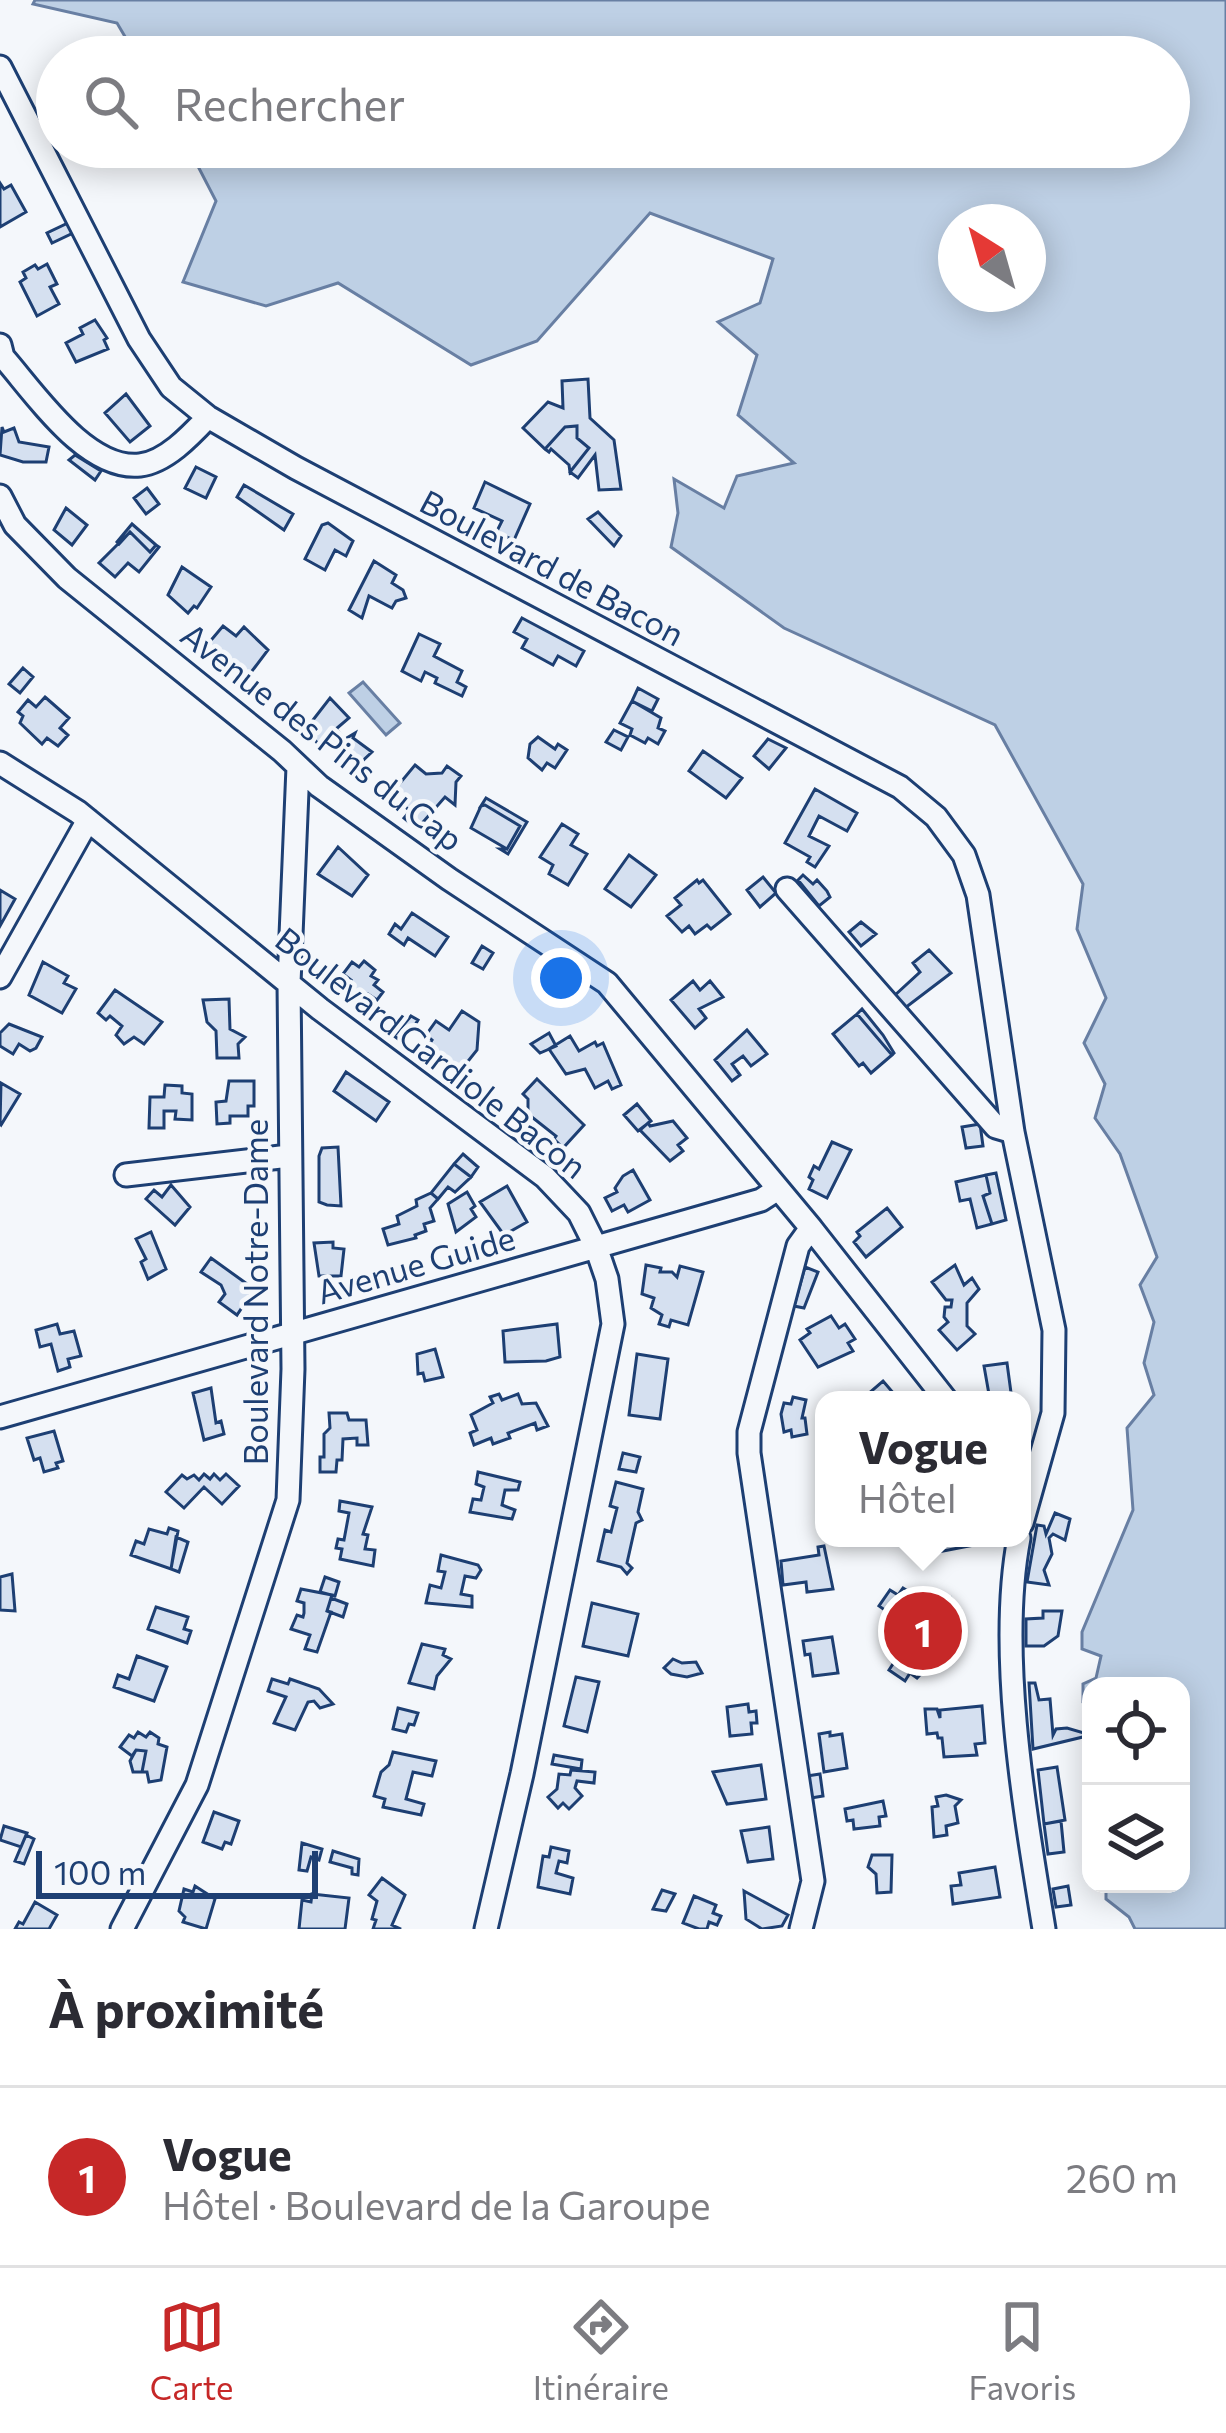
<!DOCTYPE html>
<html lang="fr">
<head>
<meta charset="utf-8">
<style>
	:root { --surface:#fff; --page:#f2f2f3; --text:#2b2b33; --muted:#7c7c81; --line:#e1e1e2; --accent:#c62828 }
	body { margin:0; font-family:Commissioner,sans-serif; background:var(--page); color:var(--text) }
	.controls { position:absolute; right:36px; bottom:36px; display:grid; overflow:hidden; border-radius:24px; box-shadow:0 6px 30px #0003 }
	.controls button { width:108px; height:108px; display:grid; place-items:center; padding:0; border:0; border-bottom:3px solid var(--line); background:var(--surface); color:var(--text); font:60px sans-serif }
	.compass { position:absolute; left:938px; top:204px; width:108px; height:108px; border-radius:50%; background:var(--surface); box-shadow:0 6px 30px #0003; rotate:323deg }
	.scale { position:absolute; left:36px; bottom:30px; width:282px; box-sizing:border-box; padding-left:12px; border:6px solid #1d3f73; border-top:0; font-size:33px; line-height:42px; white-space:nowrap; color:#1d3f73; -webkit-text-stroke:9px #f4f7fb; paint-order:stroke }
	.you { position:absolute; left:561px; top:978px; width:42px; height:42px; margin:-30px; border:9px solid #fff; border-radius:50%; background:#1a73e8; box-shadow:0 0 0 18px #1a73e833 }
	.badge { display:grid; place-items:center; width:78px; height:78px; border-radius:50%; background:var(--accent); color:#fff; font-size:39px; font-weight:700 }
	.pin { position:absolute; translate:-50% -50%; border:6px solid #fff; box-shadow:0 3px 12px #0006 }
	.popup { position:absolute; left:815px; top:1391px; width:216px; height:156px; box-sizing:border-box; display:grid; place-content:center; border-radius:24px; background:var(--surface); filter:drop-shadow(0 3px 9px #0005); font-size:39px; white-space:nowrap; color:var(--muted) }
	.popup b { font-size:45px; color:var(--text) }
	.popup::after { content:''; position:absolute; left:50%; top:100%; margin-left:-24px; border:24px solid transparent; border-top-color:var(--surface) }
	.list { margin:0; padding:0; list-style:none }
	h2 { display:flex; justify-content:space-between; align-items:center; height:156px; margin:0; padding:0 48px; font-size:51px }
	h2 small { font-size:39px; font-weight:400; color:var(--muted) }
	.list li { display:grid; grid-template-columns:78px 1fr auto; gap:36px; align-items:center; box-sizing:border-box; height:180px; padding:0 48px; border-top:3px solid var(--line) }
	.list b { display:block; font-size:45px; white-space:nowrap }
	.list p { margin:0; font-size:39px; white-space:nowrap; color:var(--muted) }
	.list em { font-size:39px; font-style:normal; color:var(--muted) }
	.icon { flex:none; width:66px; height:66px; fill:none; stroke:currentColor; stroke-width:2; stroke-linecap:round; stroke-linejoin:round }
	.map { position:relative; flex:none; width:1226px; height:1929px; overflow:hidden }
	.search { position:absolute; background:var(--surface); box-shadow:0 6px 30px #0003; left:36px; right:36px; top:36px; height:132px; display:flex; align-items:center; gap:30px; box-sizing:border-box; padding:0 42px; border-radius:66px; color:var(--muted); font-size:45px }
	.sheet { height:336px; background:var(--surface) }
	nav { display:flex; justify-content:space-around; align-items:center; box-sizing:border-box; height:168px; border-top:3px solid var(--line); background:var(--surface); font-size:33px; color:var(--muted) }
	nav a { display:grid; justify-items:center; gap:6px }
	nav .on { color:var(--accent) }
	.map>svg:first-child { display:block }
	.water { fill:#bed0e5; stroke:#687fa3; stroke-width:3; fill-rule:evenodd }
	.building { fill:#d5e0f0; stroke:#1d3f73; stroke-width:3 }
	.lines { fill:none; stroke-linecap:round; stroke-linejoin:round }
	.minor-casing { stroke:#1d3f73; stroke-width:27 }
	.minor { stroke:#f4f7fb; stroke-width:21 }
	.labels { text-anchor:middle; stroke-width:9; stroke-linejoin:round; paint-order:stroke }
	.street-label { font-size:33px; fill:#1d3f73; stroke:#f4f7fb }
</style>
</head>
<body>
<div class="map">
<svg width="1226" height="1929" viewBox="0 0 1226 1929">
	<rect width="100%" height="100%" fill="#f4f7fb"/>
	<!-- water -->
	<path class="water" d="M35 0H1226V1929H1135L1129 1917 1106 1899V1884H1181V1686H1091V1706L1083 1702V1684L1096 1678 1101 1656 1082 1649V1632L1133 1510 1127 1428 1154 1395 1144 1363 1154 1322 1140 1285 1157 1257 1120 1154 1095 1118 1105 1084 1084 1043 1106 998 1077 929 1083 884 995 725 784 628 671 547 678 513 674 479 724 508 737 476 794 463 738 415 757 355 718 322 760 303 773 259 650 213 537 341 471 365 338 283 266 306 183 282 216 201 188 147H1169V57H137L117 23 33 4ZM1028 222V294H956V222Z
		M363 682 400 723 386 735 349 693Z"/>
	<!-- building -->
	<path class="building" d="M0 183 4 189 11 185 26 212 0 227Z
		M68 223 73 233 52 243 47 233Z
		M47 264 57 284 50 287 59 304 37 316 20 282 26 278 23 272 35 265 38 269Z
		M95 320 107 338 104 340 108 349 76 362 66 343 83 334 80 328Z
		M588 379 590 418 614 440 621 489 599 490 595 455 578 478 570 472 589 448 577 438V426L565 427 545 449 523 428 548 402 563 408 562 381Z
		M126 394 150 426 130 442 105 413Z
		M577 426V438L589 448 570 472 569 465 551 449 549 452 545 449 565 427Z
		M2 427 4 432 14 428 19 442 49 447 46 462H23L0 455Z
		M75 455 101 471 95 480 69 460Z
		M196 467 216 477 206 498 185 488Z
		M485 482 530 504 514 540 496 533 502 521 474 508Z
		M244 485 293 514 284 530 237 497Z
		M147 488 159 504 146 514 134 498Z
		M66 508 87 525 72 545 54 530Z
		M598 512 621 536 614 546 588 519Z
		M328 523 353 541 346 556 335 550 325 570 305 559 322 525Z
		M132 524 156 545 150 552 130 532 119 544 117 542Z
		M130 532 150 552 156 545 159 547 139 572 128 563 115 577 99 563Z
		M374 561 396 575 392 583 403 590 406 598 396 601 392 608 369 596 362 618 349 610Z
		M182 567 211 587 197 608 194 606 188 613 168 595Z
		M522 618 584 651 576 666 558 656 553 665 522 648 527 639 514 632Z
		M223 626 236 636 244 627 268 650 249 675 207 645Z
		M419 634 440 644 434 656 462 671 457 682 466 687 462 696 435 683 437 678 425 672 421 681 402 671Z
		M23 668 33 677 20 693 9 684Z
		M638 688 658 699 652 711 632 701Z
		M45 697 69 718 60 728 68 735 58 746 47 738 42 744 20 723 23 716 18 712 28 700 36 707Z
		M330 698 349 718 336 729 345 739 355 733 353 738 372 752 356 767 348 757 344 761 326 739 319 745 306 729Z
		M632 701 661 718 658 728 665 731 658 744 648 738 645 743 630 735 632 729 620 723Z
		M614 730 628 737 621 750 606 742Z
		M538 737 555 749 558 744 567 750 555 768 547 763 542 770 528 758 530 744Z
		M768 739 786 748 769 769 754 756Z
		M703 751 742 778 726 798 689 771Z
		M415 765 426 774 442 773 447 766 461 776 456 782 455 805 445 797 417 829 404 818 410 811 391 794Z
		M815 789 857 813 847 831 819 816 809 836 829 846 815 867 807 862 810 857 785 843Z
		M486 798 527 822 508 854 500 849H507L520 826 485 805 481 806Z
		M485 805 520 826 507 849 471 828 481 806Z
		M562 824 578 834 571 845 587 854 568 885 549 874 553 865 540 857Z
		M338 847 368 875 352 896 318 874Z
		M629 855 656 875 631 907 605 889Z
		M803 875 813 884 817 880 827 891 830 897 819 906 798 880Z
		M763 877 776 893 760 907 747 890Z
		M697 880 699 883 703 880 730 914 711 929 707 925 695 934 689 926 682 932 667 916 681 905 675 898Z
		M0 890 15 899 0 926Z
		M412 913 448 937 435 956 408 938 404 945 389 934 395 924 401 929Z
		M861 922 876 934 861 946 849 932Z
		M482 946 493 953 483 969 472 963Z
		M929 950 951 973 905 1008 894 996 920 972 913 963Z
		M364 961 375 970 371 976 378 980 374 985 383 992 377 1000 368 994 365 998 353 996 354 989 348 984 351 980 343 974 352 962 359 967Z
		M43 962 68 976 64 983 76 989 62 1013 29 995Z
		M693 981 700 990 710 981 723 997 699 1009 706 1018 695 1028 671 1000Z
		M115 990 162 1022 144 1044 134 1037 124 1044 116 1035 122 1026 110 1016 106 1020 98 1013Z
		M229 999 230 1029 245 1037 238 1044 239 1058H217L216 1031 207 1022 203 1000Z
		M862 1009 883 1035 894 1053 892 1055 857 1014Z
		M462 1011 479 1022 477 1050 461 1070 435 1055 438 1052 429 1045 432 1040 426 1035 436 1021 449 1030Z
		M857 1014 892 1055 871 1073 863 1063 859 1066 833 1034Z
		M411 1016 418 1020 404 1043 394 1036Z
		M9 1024 42 1037 36 1048 30 1051 19 1044 13 1054 0 1046V1033Z
		M747 1030 767 1054 751 1066 743 1056 732 1064 740 1075 732 1081 715 1060Z
		M549 1033 556 1046 540 1053 531 1044Z
		M570 1036 579 1051 595 1042 597 1046 603 1043 621 1085 612 1089 608 1081 595 1088 585 1069 566 1074 549 1049Z
		M346 1072 389 1102 376 1121 334 1091Z
		M537 1079 584 1125 563 1148 554 1139 556 1136 528 1114V1099L523 1094Z
		M229 1081H254V1106H248V1116H230V1123L217 1124 216 1102 226 1101Z
		M1 1083 20 1094 1 1125 0 1124Z
		M165 1085 182 1086V1093L192 1094V1120L175 1119 176 1111H164V1128H149L150 1097H164Z
		M637 1104 651 1121 638 1131 624 1115Z
		M673 1121 687 1138 678 1145 683 1151 670 1161 640 1130 648 1123 650 1126Z
		M980 1124 983 1146 966 1148 962 1127Z
		M832 1142 851 1150 827 1198 809 1189 813 1180 809 1177 814 1166 819 1169Z
		M338 1147 341 1206 327 1205 319 1202V1156L322 1148Z
		M463 1154 478 1167 471 1177 454 1164Z
		M454 1164 471 1177 455 1192 448 1187 438 1199 431 1193Z
		M633 1170 650 1200 628 1212 624 1205 612 1211 605 1198 617 1192 615 1188 623 1176Z
		M996 1173 1006 1220 992 1224 983 1196 990 1193 986 1175Z
		M986 1175 990 1193 983 1196 992 1224 977 1228 970 1199 960 1201 956 1182Z
		M171 1185 190 1207 175 1225 146 1199 154 1190 162 1197Z
		M507 1186 527 1222 504 1235 480 1202Z
		M467 1192 475 1206 471 1209 476 1217 456 1232 448 1204Z
		M431 1193 438 1199 430 1208 434 1221 424 1224 426 1231 415 1235 416 1238 388 1245 383 1229 399 1224 397 1216 417 1206 416 1200Z
		M887 1208 902 1227 866 1257 854 1242 860 1236 857 1232Z
		M151 1232 166 1269 148 1279 141 1262 146 1259 136 1239Z
		M333 1242V1248L344 1249 341 1276H319L314 1243Z
		M211 1258 254 1289 237 1315 219 1302 225 1294 221 1285 201 1272Z
		M646 1265 661 1268 660 1272H672L677 1277 680 1266 703 1272 688 1325 671 1320 669 1327 659 1324 662 1315 651 1308 654 1298 642 1294Z
		M955 1265 964 1285 972 1278 979 1289 967 1303V1326L975 1334 957 1350 939 1330 948 1322 944 1317 945 1307H951L952 1300H946L932 1282Z
		M805 1267 818 1272 804 1308 794 1306Z
		M831 1316 839 1328 845 1324 855 1339 848 1343 853 1351 818 1367 800 1340 810 1333 807 1329Z
		M57 1324 60 1334 74 1331 81 1356 68 1359 70 1367 58 1371 51 1344 40 1347 36 1330Z
		M557 1324 560 1357 546 1361 505 1362 503 1331Z
		M435 1349 443 1377 425 1381 423 1373 418 1374 417 1354Z
		M637 1354 668 1359 660 1419 629 1415Z
		M1007 1363 1012 1400H990L984 1366Z
		M883 1381 895 1395 889 1400H861Z
		M211 1388 216 1423 221 1421 224 1434 204 1440 193 1393Z
		M499 1394 502 1400 518 1394 522 1404 536 1403 548 1426 537 1430 535 1423 508 1433 510 1438 493 1444 491 1438 474 1445 470 1433 477 1430 471 1415 493 1403 490 1397Z
		M793 1397 806 1400 802 1418H805L807 1434 792 1437 791 1430 784 1432 781 1414 784 1403 791 1404Z
		M329 1413H347L349 1420H366L368 1445H357V1438L343 1439 342 1460H337L336 1472H320V1457H324V1434L330 1428Z
		M54 1431 63 1461 56 1463 58 1468 44 1472 40 1458 34 1460 27 1438Z
		M623 1453 640 1457 636 1472 619 1469Z
		M478 1472 520 1482 518 1490H505L502 1505 515 1510 512 1519 470 1512 473 1499 481 1500 484 1487 476 1484Z
		M204 1474 210 1479 214 1474 220 1480 226 1474 239 1486 222 1504 204 1487 184 1508 166 1492 182 1475 187 1479 194 1475 199 1480Z
		M616 1482 643 1489 638 1512 642 1520 636 1523 627 1563 632 1568 627 1574 621 1567 598 1561 605 1530 611 1532 617 1508 610 1506Z
		M340 1501 372 1507 363 1534 368 1535 365 1549 375 1550 373 1566 340 1559 342 1549 336 1548 338 1539 344 1540 349 1513 339 1511Z
		M1055 1513 1070 1519 1065 1540 1053 1534 1049 1538 1052 1554 1044 1570 1049 1585 1027 1582 1037 1525 1044 1526 1046 1534Z
		M169 1528 178 1531 171 1569 131 1555 136 1541 144 1544 149 1529 167 1534Z
		M176 1537 188 1542 179 1572 171 1569Z
		M934 1538H977L979 1544 938 1552Z
		M824 1546 833 1589 807 1592 806 1582 783 1585 781 1561 819 1555 818 1547Z
		M441 1555 478 1565 481 1570 476 1578 465 1576 461 1594 472 1596V1607L426 1603 430 1585 441 1588 445 1572 438 1571Z
		M12 1574 15 1611 0 1610V1577Z
		M325 1577 339 1582 335 1596 320 1592Z
		M903 1588 938 1610 951 1598 960 1609 945 1622 946 1640 937 1657 917 1678 910 1673 905 1681 889 1670 906 1644 899 1640 897 1631 903 1623 879 1606 890 1590 898 1595Z
		M301 1589 332 1595 327 1611 331 1612 317 1652 305 1649 310 1635 291 1629 297 1615 303 1617 304 1613V1603L297 1601Z
		M331 1598 347 1604 343 1617 327 1611Z
		M592 1603 638 1614 628 1656 583 1646Z
		M156 1607 188 1617 184 1629 191 1631 187 1643 148 1629Z
		M1043 1611H1062L1058 1636 1044 1646H1026V1619L1043 1618Z
		M832 1637 838 1673 813 1676 810 1654 805 1655 803 1641Z
		M422 1644 445 1649 443 1655 451 1659 437 1676 434 1689 409 1683Z
		M137 1656 167 1667 154 1701 114 1687 118 1675 129 1679Z
		M673 1659 682 1663 696 1662 702 1673 687 1677 671 1674 664 1668Z
		M576 1677 599 1682 587 1732 564 1726Z
		M272 1679 288 1684 290 1679 319 1689 333 1704 320 1708 314 1701 308 1702 295 1730 274 1723 286 1697 268 1691Z
		M1029 1683H1035L1039 1700 1050 1699 1053 1735 1056 1729 1067 1728 1091 1735 1033 1749Z
		M748 1704 749 1712 756 1711 757 1723H751L752 1734 730 1736 727 1707Z
		M982 1706 985 1743 975 1744 977 1755 944 1757 942 1738H938L937 1733 927 1734 925 1709H937L940 1718V1710Z
		M398 1708 418 1713 414 1725 409 1724 406 1732 393 1729Z
		M138 1732 146 1737 150 1732 159 1738 158 1744 167 1747 161 1780 149 1782 147 1772H142L146 1751 136 1750 132 1756 120 1747 129 1735 134 1738Z
		M830 1732V1736L842 1734 847 1768 824 1772 819 1734Z
		M136 1750 146 1751 142 1772H133L130 1761Z
		M393 1752 436 1761 432 1776 413 1772 406 1799 424 1804 421 1815 383 1807 385 1799 374 1796 381 1772 389 1765Z
		M554 1755 582 1760 581 1769 552 1764Z
		M761 1765 766 1799 727 1804 713 1772Z
		M1057 1767 1065 1820 1044 1824 1038 1770Z
		M571 1770 595 1772 594 1783 577 1781 575 1788 582 1796 569 1809 563 1803 558 1808 548 1797 557 1789 559 1774 570 1775Z
		M820 1774 823 1796 811 1798 807 1776Z
		M946 1795 961 1800 955 1806 958 1823 946 1826 947 1835 934 1837 932 1807 938 1806 936 1797Z
		M883 1801 886 1816 879 1817 880 1826 854 1829 853 1820 847 1821 845 1809Z
		M214 1812 239 1821 231 1844 225 1842 222 1849 203 1842Z
		M1061 1821 1064 1852 1048 1854 1044 1824Z
		M4 1826 27 1833 21 1847 0 1840Z
		M769 1827 773 1859 748 1862 741 1831Z
		M26 1835 34 1839 24 1864 15 1861Z
		M302 1843 322 1849 319 1860 311 1857 307 1871 299 1870Z
		M551 1847 569 1851 567 1863 559 1861 556 1873 573 1878 570 1894 538 1887 543 1856 549 1857Z
		M333 1851 359 1859 358 1875 352 1874V1868L330 1862Z
		M872 1855H892L891 1892 877 1893 876 1874 868 1867Z
		M995 1867 1000 1897 953 1904 951 1886 961 1885 959 1873Z
		M382 1878 405 1895 392 1925 401 1929H373L376 1920 372 1919 377 1901 369 1895Z
		M195 1886 215 1899 206 1929 183 1922 185 1917 179 1911 184 1889 193 1892Z
		M1068 1886 1071 1905 1056 1907 1053 1889Z
		M662 1890 675 1894 666 1911 653 1909Z
		M744 1891 788 1915 782 1926 762 1929 746 1919Z
		M312 1894 349 1898 345 1929H299L302 1900 311 1902Z
		M694 1896 716 1905 713 1913 721 1916 717 1925 709 1922 707 1929H699L683 1923Z
		M35 1902 57 1915 49 1929H15L19 1922 23 1924Z"/>
	<g class="lines">
		<defs>
			<path id="minor" d="M0 67 139 339 171 387 208 417 296 468 900 787 936 817 964 855 978 895 1013 1132 1054 1330 1053 1413 1022 1523
				M0 345 3 357C34 392 86 471 140 465 166 462 191 435 208 417
				M0 496 15 525 67 578 282 751 319 786 449 879 607 983 811 1228 946 1400
				M0 763 78 812 320 1009 545 1177 579 1213 596 1247 607 1279 613 1324 522 1774 486 1929
				M787 889 996 1127 1013 1132
				M0 977 88 820
				M126 1175 289 1156
				M0 1417 761 1200 778 1189
				M1019 1538C997 1653 1025 1812 1044 1929
				M122 1929 197 1785 288 1500 293 1369 289 983 298 767
				M801 1929 813 1881 749 1453V1432L798 1246 811 1228"/>
		</defs>
		<!-- minor casing -->
		<use href="#minor" class="minor-casing"/>
		<!-- minor -->
		<use href="#minor" class="minor"/>
	</g>
	<g class="labels">
		<!-- street labels -->
		<g class="street-label">
			<text transform="translate(552 568) rotate(28)" y="12">Boulevard de Bacon</text>
			<text transform="translate(322 737) rotate(38)" y="12">Avenue des Pins du Cap</text>
			<text transform="translate(431 1053) rotate(38)" y="12">Boulevard Gardiole Bacon</text>
			<text transform="translate(416 1265) rotate(-16)" y="12">Avenue Guide</text>
			<text transform="translate(256 1292) rotate(-90)" y="12">Boulevard Notre-Dame</text>
		</g>
	</g>
</svg>
<div class="controls">
<button><svg class="icon" aria-label="locate" viewBox="0 0 24 24"><circle cx="12" cy="12" r="6"/><path d="M12 2v4M12 18v4M2 12h4M18 12h4"/></svg></button>
<button><svg class="icon" aria-label="layers" viewBox="0 0 24 24"><path d="M12 4l9 5-9 5-9-5zM3 14l9 5 9-5"/></svg></button>
</div>
<svg class="compass" viewBox="-18 -18 36 36"><path d="M0-13l5 13h-10z" fill="#e53935"/><path d="M0 13l5-13h-10z" fill="#7c7c81"/></svg>
<div class="scale">100 m</div>
<div class="you"></div>
<div class="pin badge" style="left:923px;top:1631px">1</div>
<div class="popup"><b>Vogue</b>Hôtel</div>
<div class="search"><svg class="icon" aria-label="search" viewBox="0 0 24 24"><circle cx="10" cy="10" r="6"/><path d="M15 15l6 6"/></svg>Rechercher</div>
</div>
<section class="sheet">
<h2>À proximité<small></small></h2>
<ul class="list">
<li><span class="badge">1</span><div><b>Vogue</b><p>Hôtel · Boulevard de la Garoupe</p></div><em>260 m</em></li>
</ul>
</section>
<nav>
<a class="on"><svg class="icon" aria-label="map" viewBox="0 0 24 24"><path d="M3 6l6-2 6 2 6-2v14l-6 2-6-2-6 2zM9 4v14M15 6v14"/></svg>Carte</a>
<a><svg class="icon" aria-label="directions" viewBox="0 0 24 24"><path d="M12 3l9 9-9 9-9-9zM9 14v-3h6M13 9l2 2-2 2"/></svg>Itinéraire</a>
<a><svg class="icon" aria-label="saved" viewBox="0 0 24 24"><path d="M7 4h10v16l-5-4-5 4z"/></svg>Favoris</a>
</nav>
</body>
</html>
